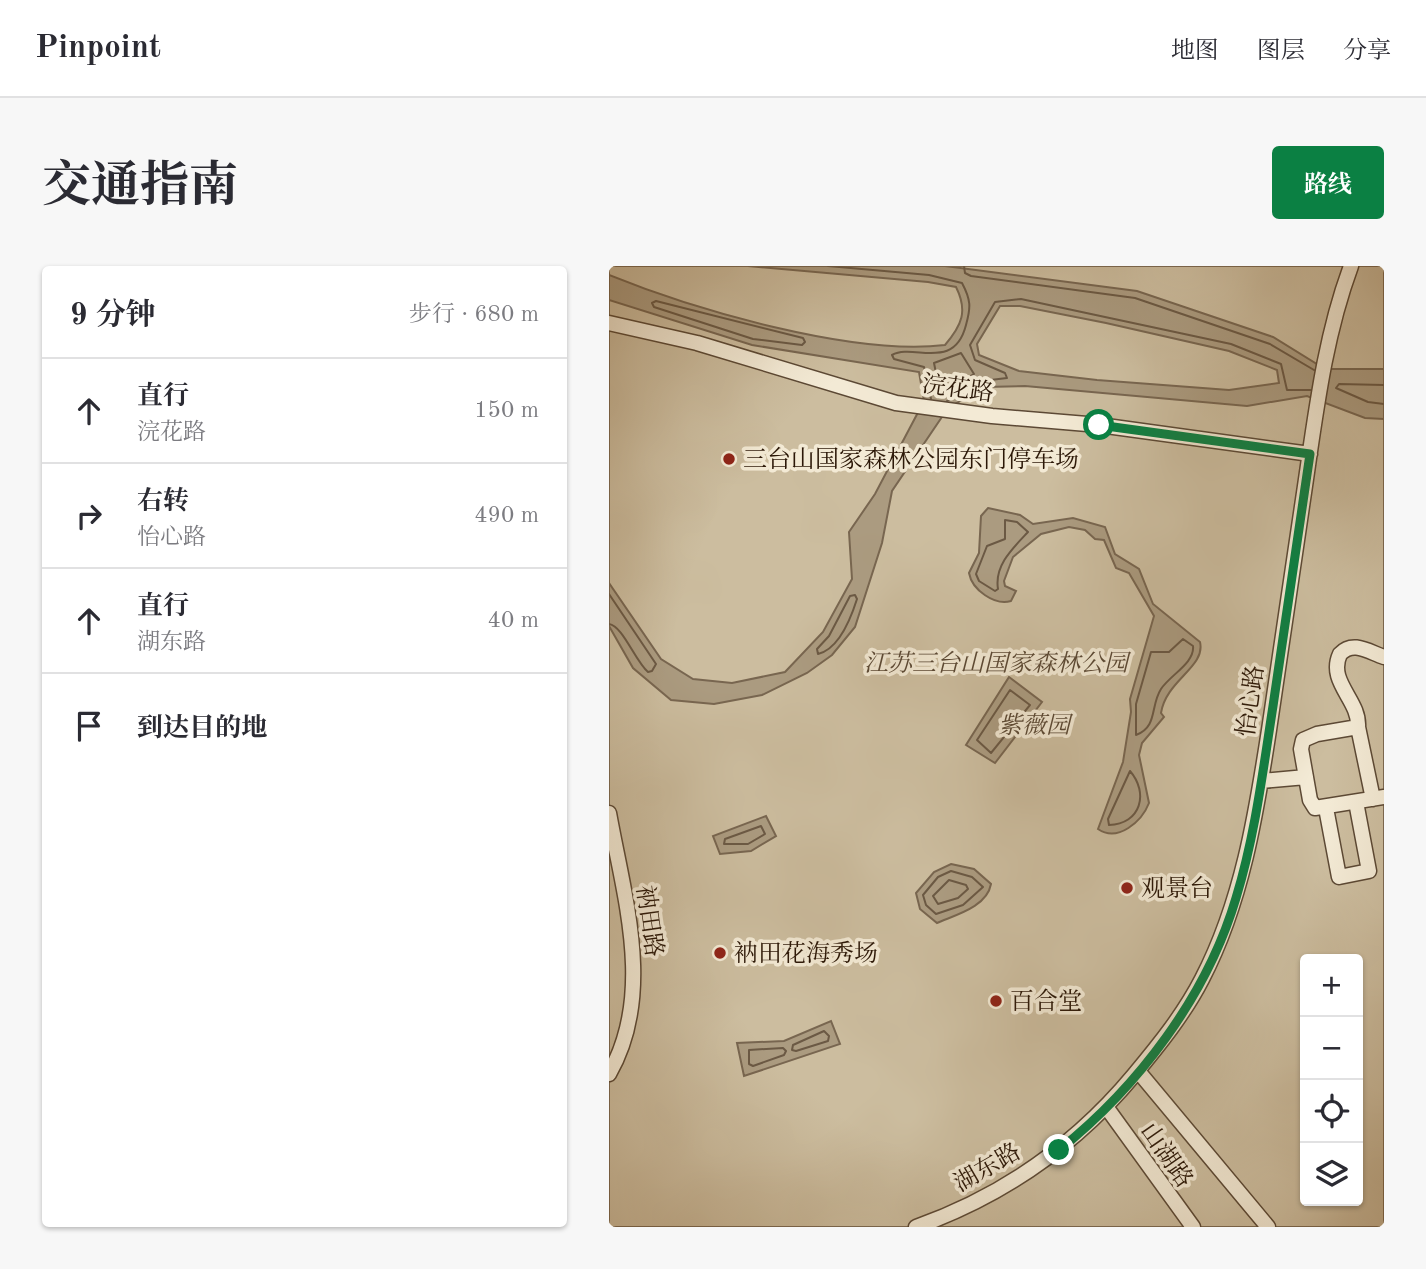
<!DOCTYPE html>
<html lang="zh">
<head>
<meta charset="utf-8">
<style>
	:root { --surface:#fff; --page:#f7f7f7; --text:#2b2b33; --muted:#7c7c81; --line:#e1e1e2; --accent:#0b8043 }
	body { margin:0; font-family:"Old Standard TT","Noto Serif SC",serif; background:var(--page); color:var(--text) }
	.controls { position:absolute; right:21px; bottom:21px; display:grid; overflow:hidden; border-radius:7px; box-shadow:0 2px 5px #0004 }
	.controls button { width:63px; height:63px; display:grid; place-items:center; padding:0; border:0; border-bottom:2px solid var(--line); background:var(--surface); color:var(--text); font:35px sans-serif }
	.stop { position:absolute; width:21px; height:21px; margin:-16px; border:5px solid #0b8043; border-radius:50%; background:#fff }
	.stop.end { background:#0b8043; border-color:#fff; box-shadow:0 2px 7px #0008 }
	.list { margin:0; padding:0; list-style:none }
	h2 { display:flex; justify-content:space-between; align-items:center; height:91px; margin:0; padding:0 28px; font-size:30px }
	h2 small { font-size:23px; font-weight:400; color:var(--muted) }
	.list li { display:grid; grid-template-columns:46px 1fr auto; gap:21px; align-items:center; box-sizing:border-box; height:105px; padding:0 28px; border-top:2px solid var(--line) }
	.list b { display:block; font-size:26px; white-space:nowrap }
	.list p { margin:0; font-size:23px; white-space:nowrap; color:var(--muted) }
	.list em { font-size:23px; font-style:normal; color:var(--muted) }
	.icon { flex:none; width:38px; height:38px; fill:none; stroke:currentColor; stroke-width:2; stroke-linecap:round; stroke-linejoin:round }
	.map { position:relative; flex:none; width:775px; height:961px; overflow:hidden; border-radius:7px }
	header { display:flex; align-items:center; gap:42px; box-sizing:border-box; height:98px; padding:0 35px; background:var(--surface); border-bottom:2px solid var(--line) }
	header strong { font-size:33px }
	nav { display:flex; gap:38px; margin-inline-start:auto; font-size:24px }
	.intro { display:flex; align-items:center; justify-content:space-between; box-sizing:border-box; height:168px; padding:0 42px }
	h1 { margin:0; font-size:49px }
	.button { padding:18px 32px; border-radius:7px; background:var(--accent); color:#fff; font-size:24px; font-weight:700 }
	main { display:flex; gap:42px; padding:0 42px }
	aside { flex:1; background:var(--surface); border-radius:7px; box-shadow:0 2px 5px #0004 }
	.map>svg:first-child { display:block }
	.green { fill:#ccbd9f; stroke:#7c6a53; stroke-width:2; fill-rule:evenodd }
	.water { fill:#ab9b80; stroke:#786650; stroke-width:2; fill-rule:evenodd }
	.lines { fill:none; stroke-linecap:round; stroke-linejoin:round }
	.shore { stroke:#6b5944; stroke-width:2 }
	.minor-casing { stroke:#5c4935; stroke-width:17 }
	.minor { stroke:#f3ead5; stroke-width:14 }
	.route { stroke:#0b8043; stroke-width:9 }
	.poi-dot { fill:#8f2418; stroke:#f3ead5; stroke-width:2.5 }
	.labels { text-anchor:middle; stroke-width:7; stroke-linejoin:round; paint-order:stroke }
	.street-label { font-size:24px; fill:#2b1707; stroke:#f3ead5 }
	.poi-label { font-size:24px; fill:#2b1707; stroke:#f3ead5; text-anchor:start }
	.park-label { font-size:24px; font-style:italic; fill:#5b4935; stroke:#f3ead5 }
</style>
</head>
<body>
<header>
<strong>Pinpoint</strong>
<nav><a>地图</a><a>图层</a><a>分享</a></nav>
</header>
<div class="intro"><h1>交通指南</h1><a class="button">路线</a></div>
<main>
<aside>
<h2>9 分钟<small>步行 · 680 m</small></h2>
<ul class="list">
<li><svg class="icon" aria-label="ahead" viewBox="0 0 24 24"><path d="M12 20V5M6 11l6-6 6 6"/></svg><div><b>直行</b><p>浣花路</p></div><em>150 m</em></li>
<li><svg class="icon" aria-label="right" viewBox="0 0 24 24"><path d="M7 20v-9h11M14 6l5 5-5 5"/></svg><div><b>右转</b><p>怡心路</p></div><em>490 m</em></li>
<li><svg class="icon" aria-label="ahead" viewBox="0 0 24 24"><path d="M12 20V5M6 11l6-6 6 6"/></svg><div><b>直行</b><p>湖东路</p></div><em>40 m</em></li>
<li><svg class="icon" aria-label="arrive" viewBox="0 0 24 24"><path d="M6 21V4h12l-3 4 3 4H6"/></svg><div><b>到达目的地</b></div></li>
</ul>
</aside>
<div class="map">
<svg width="775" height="961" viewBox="0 0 775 961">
	<rect width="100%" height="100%" fill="#eddfbe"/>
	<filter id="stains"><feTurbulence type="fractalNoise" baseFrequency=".00286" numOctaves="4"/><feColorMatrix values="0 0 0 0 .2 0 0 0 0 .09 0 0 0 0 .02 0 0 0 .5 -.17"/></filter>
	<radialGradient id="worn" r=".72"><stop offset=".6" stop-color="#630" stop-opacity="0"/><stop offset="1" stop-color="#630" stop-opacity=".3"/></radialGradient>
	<!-- green -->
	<path class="green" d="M0 0H775V961H0ZM696 693H749V935H696Z"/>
	<!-- water -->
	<path class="water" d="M139 0H336L528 25 664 71 716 103H775V153L756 152 698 130 638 140 416 120 376 121 339 142 283 225 273 277 246 361 223 389 198 407 153 429 105 438 62 434 24 402 0 360V317L52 393 84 413 123 417 176 406 214 366 243 313 240 266 266 228 315 135 310 106 143 79 0 34V9C86 44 244 90 336 79 353 59 359 45 347 21L319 16ZM391 40H411L497 57 620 85 668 104 670 117 620 124 488 114 410 105 370 89 368 78Z
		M379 242 411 249 424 258 464 252 496 261 506 288 530 303 544 338 591 376C597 401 557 414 552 447L555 451 533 477 530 489 540 537C533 555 509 577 489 563L514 496 522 446 521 433 545 350 520 307 507 302 495 274 486 273 476 264 460 261 432 268 404 291 395 315 396 320 407 325 402 335C386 340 363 324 360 307L370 287 372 250Z
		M400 411 433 436 386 497 357 479Z
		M157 550 167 570 142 585 111 588 104 570Z
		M342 598 365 603 382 618C378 641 346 649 328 657L311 643 307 627 325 606Z
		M222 755 231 778 135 810 128 777 175 775Z"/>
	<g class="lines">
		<!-- shore -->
		<path class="shore" d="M219 0 320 9 353 17C362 34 362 41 357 59 345 106 305 77 283 89L285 93 315 101 322 133
			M355 0 356 7 362 10 526 32 661 78 705 104
			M47 35 194 72 196 76 193 79 144 73 45 41 43 37Z
			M352 87 365 108 331 127 325 97Z
			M775 119 730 118 727 122 759 136 775 138
			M338 135 373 115 398 112 396 107 366 94 361 79 386 36 412 33 622 78 672 98 678 124H702
			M396 254 408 256 419 266C405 281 385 299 389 323L386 325 370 315 367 308 378 280 396 273Z
			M0 328 47 398 43 405 39 406C26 395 14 360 0 358
			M246 329 248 333C242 352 230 383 209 388L208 383 220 370 241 330Z
			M574 373 584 380C586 397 561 409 552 423 541 440 549 461 527 469V438L542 386H560Z
			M401 424 421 439 382 487 368 474Z
			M521 505C540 527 532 558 500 559L499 553Z
			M152 560 156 568 139 578H115L116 573Z
			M342 605 363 611 374 621 354 639 327 648 317 639 314 629 329 611Z
			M340 614 357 619 359 623 349 632 329 638 324 630Z
			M215 765 220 770 219 775 187 785 183 784 184 779Z
			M174 782 177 785 175 789 144 800 140 798V784Z"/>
		<defs>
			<path id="minor" d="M0 57 88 77 287 137 383 150 490 159 701 188
				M775 391C760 386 744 374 731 388 718 416 751 434 749 461L708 468 694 474 692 483 701 534 706 542 775 531
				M749 461 764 533
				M653 515 697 511
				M717 542 730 611 760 605 747 536
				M0 547C15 631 46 728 0 808
				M529 805 659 961
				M498 842 584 961
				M307 961C394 930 466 880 525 809 550 779 575 748 593 713 633 636 647 549 660 464 672 383 684 301 696 220 707 145 716 70 742 0"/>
		</defs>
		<!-- minor casing -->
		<use href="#minor" class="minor-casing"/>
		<!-- minor -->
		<use href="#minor" class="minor"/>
	</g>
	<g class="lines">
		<!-- route -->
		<path class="route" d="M450 884C529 821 598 730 627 632 646 570 654 504 664 440 676 356 688 272 701 188L490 159"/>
	</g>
	<!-- markers -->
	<g class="poi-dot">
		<circle cx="120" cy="193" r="7"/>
		<circle cx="518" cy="622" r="7"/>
		<circle cx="111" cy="687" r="7"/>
		<circle cx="387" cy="735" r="7"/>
	</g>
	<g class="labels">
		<!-- street labels -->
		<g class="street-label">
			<text transform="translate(349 122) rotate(8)" y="8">浣花路</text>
			<text transform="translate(641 435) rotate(-82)" y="8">怡心路</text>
			<text transform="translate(41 655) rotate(82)" y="8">衲田路</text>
			<text transform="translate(558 889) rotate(55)" y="8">山湖路</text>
			<text transform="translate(378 901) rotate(-30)" y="8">湖东路</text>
		</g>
		<!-- poi labels -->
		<g class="poi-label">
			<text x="134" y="201">三台山国家森林公园东门停车场</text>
			<text x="532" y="630">观景台</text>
			<text x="125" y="695">衲田花海秀场</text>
			<text x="401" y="743">百合堂</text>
		</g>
		<!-- park labels -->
		<g class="park-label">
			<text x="387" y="405">江苏三台山国家森林公园</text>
			<text x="425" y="467">紫薇园</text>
		</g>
	</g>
	<rect width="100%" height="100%" filter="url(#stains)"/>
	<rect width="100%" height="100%" fill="url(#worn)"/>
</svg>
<div class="controls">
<button>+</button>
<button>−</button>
<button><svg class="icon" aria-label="locate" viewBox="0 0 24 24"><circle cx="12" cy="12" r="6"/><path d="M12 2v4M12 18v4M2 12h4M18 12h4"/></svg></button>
<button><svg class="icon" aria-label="layers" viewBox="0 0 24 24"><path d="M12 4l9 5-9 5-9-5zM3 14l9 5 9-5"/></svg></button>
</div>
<div class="stop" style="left:490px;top:159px"></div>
<div class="stop end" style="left:450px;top:884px"></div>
</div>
</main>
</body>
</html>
